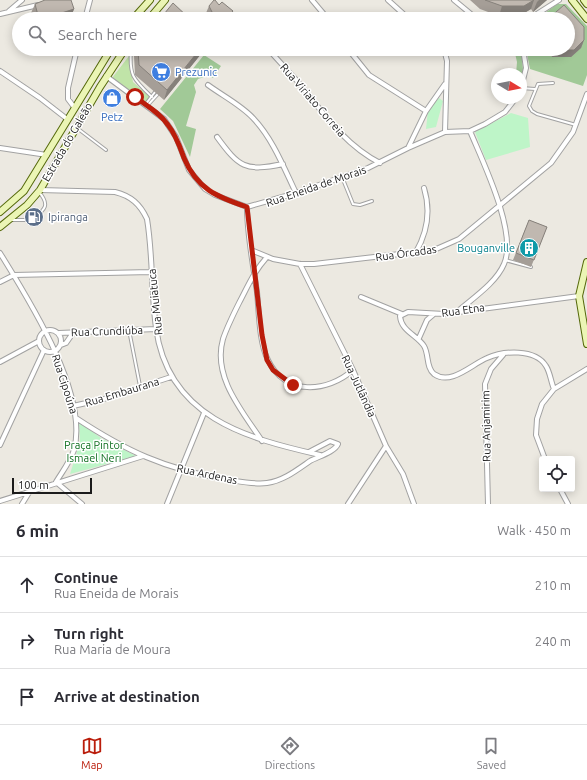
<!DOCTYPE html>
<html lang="en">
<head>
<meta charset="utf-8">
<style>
	:root { --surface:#fff; --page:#f2f2f3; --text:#2b2b33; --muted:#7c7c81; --line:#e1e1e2; --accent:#ba1d0b }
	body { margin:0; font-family:Ubuntu,sans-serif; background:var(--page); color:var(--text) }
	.controls { position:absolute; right:12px; bottom:12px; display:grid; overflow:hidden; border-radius:4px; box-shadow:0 2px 10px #0003 }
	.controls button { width:36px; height:36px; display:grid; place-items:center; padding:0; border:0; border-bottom:1px solid var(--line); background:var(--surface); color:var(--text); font:20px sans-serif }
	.compass { position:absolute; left:491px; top:68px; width:36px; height:36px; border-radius:50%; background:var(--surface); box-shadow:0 2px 10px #0003; rotate:100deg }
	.scale { position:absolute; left:12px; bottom:10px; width:80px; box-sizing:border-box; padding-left:4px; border:2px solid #1b1b1b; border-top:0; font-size:11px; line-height:14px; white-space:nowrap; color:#1b1b1b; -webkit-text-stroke:3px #fff; paint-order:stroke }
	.stop { position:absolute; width:12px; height:12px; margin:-9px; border:3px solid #ba1d0b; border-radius:50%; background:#fff }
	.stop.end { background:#ba1d0b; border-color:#fff; box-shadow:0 1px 4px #0008 }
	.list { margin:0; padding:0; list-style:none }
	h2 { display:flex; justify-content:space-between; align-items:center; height:52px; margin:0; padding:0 16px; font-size:17px }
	h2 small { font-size:13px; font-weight:400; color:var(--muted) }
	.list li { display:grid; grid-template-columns:26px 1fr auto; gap:12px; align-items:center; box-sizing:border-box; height:56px; padding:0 16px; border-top:1px solid var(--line) }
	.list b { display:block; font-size:15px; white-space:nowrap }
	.list p { margin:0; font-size:13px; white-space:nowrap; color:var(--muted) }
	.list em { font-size:13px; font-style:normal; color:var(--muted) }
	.icon { flex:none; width:22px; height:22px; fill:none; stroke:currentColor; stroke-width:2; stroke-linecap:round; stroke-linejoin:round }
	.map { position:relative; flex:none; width:587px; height:504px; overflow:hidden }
	.search { position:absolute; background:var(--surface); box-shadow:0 2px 10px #0003; left:12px; right:12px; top:12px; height:44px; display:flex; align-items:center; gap:10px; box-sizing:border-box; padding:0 14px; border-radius:22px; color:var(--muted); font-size:15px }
	.sheet { height:220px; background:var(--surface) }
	nav { display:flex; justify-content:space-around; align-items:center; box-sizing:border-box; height:56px; border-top:1px solid var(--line); background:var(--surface); font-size:11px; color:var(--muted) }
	nav a { display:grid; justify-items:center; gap:2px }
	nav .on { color:var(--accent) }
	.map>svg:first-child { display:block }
	.grass { fill:#c0e4a8 }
	.forest { fill:#a1c997 }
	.park { fill:#bef5c8 }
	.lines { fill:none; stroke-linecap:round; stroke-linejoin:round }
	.lane-casing { stroke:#a2a2a2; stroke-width:4 }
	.street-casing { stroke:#a2a2a2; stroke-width:6 }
	.secondary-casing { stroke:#55690b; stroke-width:8 }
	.lane { stroke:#fff; stroke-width:2 }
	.street { stroke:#fff; stroke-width:4 }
	.secondary { stroke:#ebf5b5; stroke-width:6 }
	.wall { fill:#a59e97 }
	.shaded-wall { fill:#86817b }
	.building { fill:#c0b8b0; stroke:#86817b }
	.route { stroke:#ba1d0b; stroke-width:5 }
	.labels { text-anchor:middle; stroke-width:3; stroke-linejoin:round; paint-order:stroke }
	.shop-label { font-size:11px; fill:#366cbe; stroke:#fff; text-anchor:start }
	.street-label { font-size:11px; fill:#1b1b1b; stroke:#fff }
	.service-label { font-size:11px; fill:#4e5e75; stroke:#fff; text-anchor:start }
	.culture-label { font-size:11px; fill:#0d838f; stroke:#fff; text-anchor:end }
	.park-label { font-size:11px; fill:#117022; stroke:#fff }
</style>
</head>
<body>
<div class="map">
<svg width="587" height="504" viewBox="0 0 587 504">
	<rect width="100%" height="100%" fill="#ece9e1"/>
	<!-- grass -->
	<path class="grass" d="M129 56 133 82 150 97 145 103 112 78Z"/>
	<!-- forest -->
	<path class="forest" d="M557 4H566L587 26V75L583 86 530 69 526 49H568V19H537Z
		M514 49H521L523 69 521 82V74H516L517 62Z
		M204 55 221 66 213 78 207 76 198 79 194 85 196 92 186 126 196 129 190 157 173 121 160 109Z"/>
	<!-- park -->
	<path class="park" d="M439 98 443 101 436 127 426 129 428 110Z
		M511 113 528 118 530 147 486 160 475 132Z
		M79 422 101 438 136 456 70 474 80 442Z"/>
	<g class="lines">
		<defs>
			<path id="lane" d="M131 49C129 76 133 79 152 97
				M553 83 538 84 529 106 532 111 537 114 576 125
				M521 88 535 89
				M145 105 155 92
				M147 106 158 94
				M77 128 106 150
				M342 177 353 204 360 205 372 201
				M11 220H32C44 210 51 206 39 192
				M505 260 531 267
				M129 330 140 386"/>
			<path id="street" d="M312 0 328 19
				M388 0 409 19
				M454 0 477 19
				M9 11 22 0
				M0 14 38 5
				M85 19 90 0
				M529 19 559 0
				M268 49C278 60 289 72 299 83 323 113 345 145 380 163
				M348 49 369 75 426 111
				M444 49 447 61 445 132
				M0 71 40 98 67 119
				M106 76 164 119 176 137 189 170 205 189 215 195 247 207 296 193 368 168 408 148 445 132 470 131 485 124 505 112 516 98
				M208 85C223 96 241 105 253 118 273 139 284 168 296 193
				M521 88 526 68 523 49
				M74 107 68 99V88L77 49
				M217 137C239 167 245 172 283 164
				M0 148 47 155
				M408 148 426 111 445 84
				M40 190 115 192C131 196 140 204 147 219 153 255 151 292 156 328 168 417 245 438 320 455
				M247 207C247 235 253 264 257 292 259 312 259 343 268 360 285 396 327 393 353 370
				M251 250 273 259 300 264H314L434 250 459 239 551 163 573 132 587 94
				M416 252C428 231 431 211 424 188
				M0 253C29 300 89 394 74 450 70 462 62 472 56 482
				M300 264 353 370 386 446 348 504
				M0 282 14 275 151 272
				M361 297 402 314
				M457 312C473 298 496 283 504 264 518 233 482 160 470 131
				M39 341a11 11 0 1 1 22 0a11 11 0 1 1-22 0Z
				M59 333 156 329
				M419 338 427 320 434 314
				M61 345 66 343 73 333
				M0 362 39 341
				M554 389C551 382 550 372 546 366 535 348 503 351 487 358 472 364 451 386 434 374 426 368 429 354 424 346 417 335 401 331 400 316L408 312 444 314 579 296
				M73 406 104 399 171 377
				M76 418C126 451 165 469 224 479 238 481 253 485 267 483 283 481 297 470 310 461 317 457 335 452 338 444L330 441 309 452
				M262 441C243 412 212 377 223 339 227 327 233 315 239 303 249 284 253 273 267 257
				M0 445 44 350
				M386 446 403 474 414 504
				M545 459 536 435 537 419 542 404 554 389 587 369
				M56 482 82 504
				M560 489 568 504
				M0 501 143 456
				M22 504 30 491
				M167 504 204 413
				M488 504 485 384 491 369 503 355"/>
			<path id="secondary" d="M572 0 587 19
				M584 0 587 4
				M133 19 150 0
				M149 19 165 0
				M0 212 24 191 111 49
				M0 227 27 205 40 190 100 87 125 49
				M587 262 579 296 587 344"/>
		</defs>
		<!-- lane casing -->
		<use href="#lane" class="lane-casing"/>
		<!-- street casing -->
		<use href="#street" class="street-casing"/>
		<!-- secondary casing -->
		<use href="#secondary" class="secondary-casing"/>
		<!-- lane -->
		<use href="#lane" class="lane"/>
		<!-- street -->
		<use href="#street" class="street"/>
		<!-- secondary -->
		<use href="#secondary" class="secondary"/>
	</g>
	<!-- wall -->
	<path class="wall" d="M470 0H547L533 12 531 9 521 15 499 16 480 9Z
		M35 4 74 9 70 19H33L31 13Z
		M209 6 230 18 229 19H209L206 13Z
		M584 40 581 48 571 57H552L545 49H568Z
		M136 49H205L164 100 135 75 134 56Z
		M529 220 547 227 531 267 513 260Z"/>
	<!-- shaded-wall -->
	<path class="shaded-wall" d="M534 0 531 9 521 15 499 16 502 6Z
		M539 0H547L533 12 537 2Z
		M74 9 70 19H43Z
		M233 11 230 18 229 19H226Z
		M584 40 581 48 571 57H552L555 50Z
		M200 49H205L164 100 167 90Z"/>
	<!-- building -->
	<path class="building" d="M45 0H71L74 9 43 19H39L35 4Z
		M214 0H215L219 5 222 2 233 11 226 19H220L212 12 209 6Z
		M485 0H534L524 6H502Z
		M173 3 190 19H160Z
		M564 5 584 27V40L574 50H555L554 49H568V19H548Z
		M138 49H200L167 90 139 65Z
		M529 220 547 227 534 260 516 253Z"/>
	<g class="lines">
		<!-- route -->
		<path class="route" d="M135 97C147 106 160 113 168 125 176 135 180 147 184 158 197 189 217 197 247 207L262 335 267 360 273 370 293 385"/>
	</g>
	<!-- icons -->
	<defs>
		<symbol id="supermarket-disc" viewBox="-11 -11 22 22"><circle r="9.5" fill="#3f7fe0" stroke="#fff"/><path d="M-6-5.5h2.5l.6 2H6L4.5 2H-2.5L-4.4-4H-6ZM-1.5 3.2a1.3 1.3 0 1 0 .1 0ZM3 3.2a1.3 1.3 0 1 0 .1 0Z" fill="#fff"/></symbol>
		<symbol id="shop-disc" viewBox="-11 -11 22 22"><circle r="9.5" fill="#3f7fe0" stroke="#fff"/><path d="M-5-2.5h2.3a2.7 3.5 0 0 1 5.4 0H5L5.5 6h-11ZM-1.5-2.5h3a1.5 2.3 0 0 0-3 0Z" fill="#fff"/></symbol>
		<symbol id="fuel-disc" viewBox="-11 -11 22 22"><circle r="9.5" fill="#5c6f8a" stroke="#fff"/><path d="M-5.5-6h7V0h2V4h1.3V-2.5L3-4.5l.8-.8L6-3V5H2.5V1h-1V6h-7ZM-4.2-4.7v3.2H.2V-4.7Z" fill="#fff"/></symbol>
		<symbol id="building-disc" viewBox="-11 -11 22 22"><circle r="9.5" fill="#0f9aa8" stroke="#fff"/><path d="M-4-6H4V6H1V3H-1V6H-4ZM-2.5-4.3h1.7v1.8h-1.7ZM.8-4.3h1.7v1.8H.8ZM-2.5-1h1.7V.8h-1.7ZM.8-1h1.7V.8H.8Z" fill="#fff"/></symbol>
	</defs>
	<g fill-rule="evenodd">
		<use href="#supermarket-disc" x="150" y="61" width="22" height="22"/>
		<use href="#shop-disc" x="101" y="87" width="22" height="22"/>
		<use href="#fuel-disc" x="23" y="206" width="22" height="22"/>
		<use href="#building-disc" x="518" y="237" width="22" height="22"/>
	</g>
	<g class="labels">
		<!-- shop labels -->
		<g class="shop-label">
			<text x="175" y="76">Prezunic</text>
			<text x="112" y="121" text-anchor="middle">Petz</text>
		</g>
		<!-- street labels -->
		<g class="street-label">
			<text transform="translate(313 100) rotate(49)" y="4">Rua Viriato Correia</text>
			<text transform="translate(67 142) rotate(-60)" y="4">Estrada do Galeão</text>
			<text transform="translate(316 186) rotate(-19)" y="4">Rua Eneida de Morais</text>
			<text transform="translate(406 253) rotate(-8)" y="4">Rua Órcadas</text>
			<text transform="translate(155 302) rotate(-96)" y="4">Rua Muiatuca</text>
			<text transform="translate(463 310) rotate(-8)" y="4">Rua Etna</text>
			<text transform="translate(107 331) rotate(-2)" y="4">Rua Crundiúba</text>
			<text transform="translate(65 384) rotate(72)" y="4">Rua Cipoúna</text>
			<text transform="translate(359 386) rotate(65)" y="4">Rua Jutlândia</text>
			<text transform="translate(122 392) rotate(-17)" y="4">Rua Embaurana</text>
			<text transform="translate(486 426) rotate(-91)" y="4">Rua Anjamirim</text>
			<text transform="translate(207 474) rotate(12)" y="4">Rua Ardenas</text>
		</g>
		<!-- service labels -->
		<g class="service-label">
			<text x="48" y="221">Ipiranga</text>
		</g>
		<!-- culture labels -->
		<g class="culture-label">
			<text x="515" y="252">Bouganville</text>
		</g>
		<!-- park labels -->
		<g class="park-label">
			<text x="94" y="449">Praça Pintor<tspan x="94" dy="13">Ismael Neri</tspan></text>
		</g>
	</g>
</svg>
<div class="controls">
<button><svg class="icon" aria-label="locate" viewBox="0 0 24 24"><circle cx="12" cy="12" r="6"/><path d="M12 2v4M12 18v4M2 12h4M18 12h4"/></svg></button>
</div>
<svg class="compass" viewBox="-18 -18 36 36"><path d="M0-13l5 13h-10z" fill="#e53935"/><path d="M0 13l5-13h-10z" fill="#7c7c81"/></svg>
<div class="scale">100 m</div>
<div class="stop" style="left:135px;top:97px"></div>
<div class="stop end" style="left:293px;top:385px"></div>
<div class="search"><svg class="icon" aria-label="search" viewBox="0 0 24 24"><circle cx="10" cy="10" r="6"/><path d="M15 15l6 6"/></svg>Search here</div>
</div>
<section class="sheet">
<h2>6 min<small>Walk · 450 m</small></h2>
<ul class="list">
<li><svg class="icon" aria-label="ahead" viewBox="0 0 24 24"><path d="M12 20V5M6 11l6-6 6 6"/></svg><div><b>Continue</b><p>Rua Eneida de Morais</p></div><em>210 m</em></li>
<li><svg class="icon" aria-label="right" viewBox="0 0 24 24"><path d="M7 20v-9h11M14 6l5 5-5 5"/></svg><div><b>Turn right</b><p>Rua Maria de Moura</p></div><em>240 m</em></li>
<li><svg class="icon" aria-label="arrive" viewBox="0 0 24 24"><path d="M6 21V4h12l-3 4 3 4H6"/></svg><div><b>Arrive at destination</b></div></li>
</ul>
</section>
<nav>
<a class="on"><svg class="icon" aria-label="map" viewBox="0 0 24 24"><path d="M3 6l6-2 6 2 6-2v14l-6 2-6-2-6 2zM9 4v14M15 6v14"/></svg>Map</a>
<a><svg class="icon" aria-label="directions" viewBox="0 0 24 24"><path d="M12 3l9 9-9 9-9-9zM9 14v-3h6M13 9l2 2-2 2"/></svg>Directions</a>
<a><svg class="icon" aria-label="saved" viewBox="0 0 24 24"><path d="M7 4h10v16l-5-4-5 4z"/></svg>Saved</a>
</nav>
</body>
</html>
